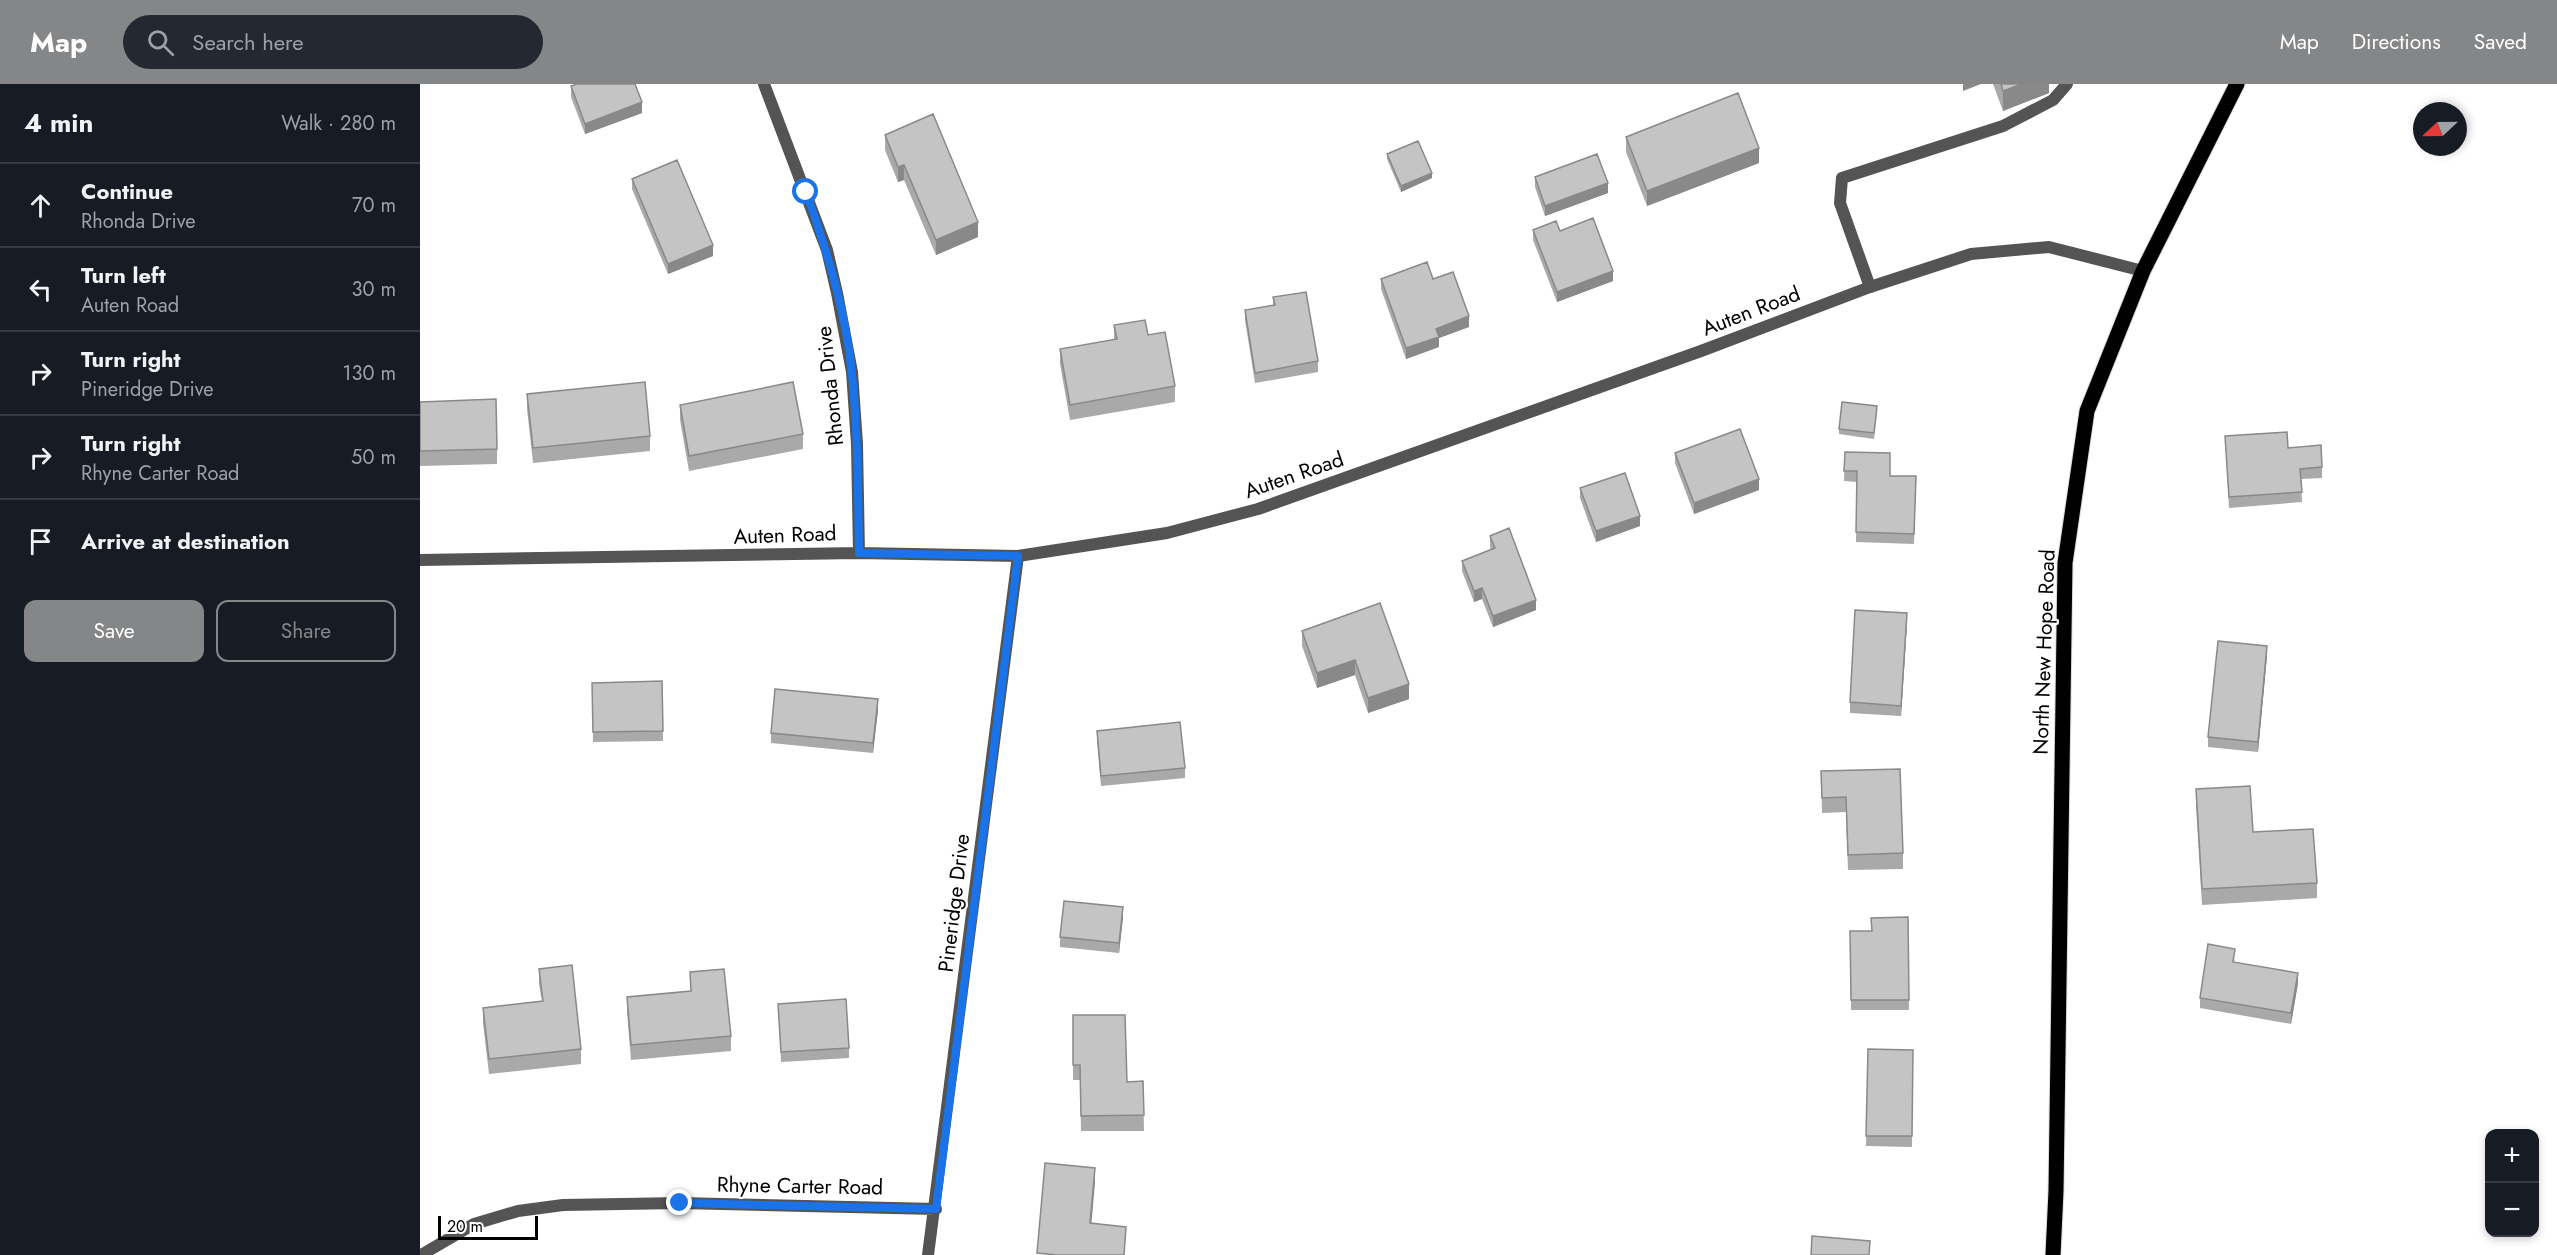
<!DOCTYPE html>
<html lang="en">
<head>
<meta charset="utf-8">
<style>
	:root { --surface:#171b24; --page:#242831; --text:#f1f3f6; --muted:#9ea1a6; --line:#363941; --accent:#858687 }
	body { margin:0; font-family:Jost,sans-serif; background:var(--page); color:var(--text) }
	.controls { position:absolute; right:18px; bottom:18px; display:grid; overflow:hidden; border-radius:12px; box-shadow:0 3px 9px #0003 }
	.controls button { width:54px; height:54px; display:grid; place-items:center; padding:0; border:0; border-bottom:2px solid var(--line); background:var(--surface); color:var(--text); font:30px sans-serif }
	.compass { position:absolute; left:1993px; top:18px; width:54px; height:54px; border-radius:50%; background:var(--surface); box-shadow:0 3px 9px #0003; rotate:248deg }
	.scale { position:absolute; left:18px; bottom:15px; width:100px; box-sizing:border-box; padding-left:6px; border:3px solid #000; border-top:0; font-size:16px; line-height:21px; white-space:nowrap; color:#000; -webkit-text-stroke:4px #fff; paint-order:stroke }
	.stop { position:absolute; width:18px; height:18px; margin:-14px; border:4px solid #1a73e8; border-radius:50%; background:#fff }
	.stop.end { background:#1a73e8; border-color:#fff; box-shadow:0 2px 6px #0008 }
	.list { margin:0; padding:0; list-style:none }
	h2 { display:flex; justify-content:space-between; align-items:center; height:78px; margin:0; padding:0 24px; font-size:26px }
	h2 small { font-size:20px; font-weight:400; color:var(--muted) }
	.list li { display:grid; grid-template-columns:39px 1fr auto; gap:18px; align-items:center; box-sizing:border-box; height:84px; padding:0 24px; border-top:2px solid var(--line) }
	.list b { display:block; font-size:22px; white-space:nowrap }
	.list p { margin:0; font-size:20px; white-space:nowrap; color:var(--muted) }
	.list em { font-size:20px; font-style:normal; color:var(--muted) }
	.actions { display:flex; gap:12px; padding:18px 24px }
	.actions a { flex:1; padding:14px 0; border:2px solid var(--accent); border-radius:12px; text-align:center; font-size:21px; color:var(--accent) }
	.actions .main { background:var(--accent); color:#fff }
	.icon { flex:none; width:33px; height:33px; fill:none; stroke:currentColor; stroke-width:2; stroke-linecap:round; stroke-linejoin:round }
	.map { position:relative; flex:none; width:2137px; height:1171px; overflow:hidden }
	header { display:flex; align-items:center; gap:36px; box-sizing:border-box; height:84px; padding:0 30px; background:var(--accent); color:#fff }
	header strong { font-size:28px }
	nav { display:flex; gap:33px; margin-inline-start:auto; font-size:21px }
	.search { width:420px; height:54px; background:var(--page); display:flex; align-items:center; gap:15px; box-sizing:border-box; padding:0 21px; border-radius:33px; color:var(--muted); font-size:22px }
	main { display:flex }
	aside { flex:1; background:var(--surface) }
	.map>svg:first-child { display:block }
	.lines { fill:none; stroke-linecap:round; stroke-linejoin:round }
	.primary-casing { stroke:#dbdbdb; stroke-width:17 }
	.service { stroke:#545454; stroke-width:12 }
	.minor { stroke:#545454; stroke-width:12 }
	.primary { stroke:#000; stroke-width:15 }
	.wall { fill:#a9a9a9 }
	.shaded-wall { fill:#898989 }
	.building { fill:#c4c4c4; stroke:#898989; stroke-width:1.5 }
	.route { stroke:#1a73e8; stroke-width:8 }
	.labels { text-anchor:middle; stroke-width:4.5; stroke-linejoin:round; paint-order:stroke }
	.street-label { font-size:21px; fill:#000; stroke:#fff }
</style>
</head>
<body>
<header>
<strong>Map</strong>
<div class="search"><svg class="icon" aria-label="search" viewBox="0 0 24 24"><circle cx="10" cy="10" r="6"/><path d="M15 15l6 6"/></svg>Search here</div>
<nav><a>Map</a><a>Directions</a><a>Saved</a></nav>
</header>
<main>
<aside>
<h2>4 min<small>Walk · 280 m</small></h2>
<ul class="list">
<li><svg class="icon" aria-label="ahead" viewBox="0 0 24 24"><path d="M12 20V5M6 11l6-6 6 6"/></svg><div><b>Continue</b><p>Rhonda Drive</p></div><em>70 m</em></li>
<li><svg class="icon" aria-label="left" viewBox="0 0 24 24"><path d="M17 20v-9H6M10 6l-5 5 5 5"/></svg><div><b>Turn left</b><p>Auten Road</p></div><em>30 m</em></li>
<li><svg class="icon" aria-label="right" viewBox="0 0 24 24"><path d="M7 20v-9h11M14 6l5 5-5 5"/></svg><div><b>Turn right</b><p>Pineridge Drive</p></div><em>130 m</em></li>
<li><svg class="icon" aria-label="right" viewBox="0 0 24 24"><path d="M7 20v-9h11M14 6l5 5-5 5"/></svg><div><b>Turn right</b><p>Rhyne Carter Road</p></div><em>50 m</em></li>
<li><svg class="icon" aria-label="arrive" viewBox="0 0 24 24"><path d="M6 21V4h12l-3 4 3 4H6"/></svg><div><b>Arrive at destination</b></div></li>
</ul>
<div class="actions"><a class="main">Save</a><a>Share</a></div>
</aside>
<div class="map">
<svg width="2137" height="1171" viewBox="0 0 2137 1171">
	<rect width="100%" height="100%" fill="#fff"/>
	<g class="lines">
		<defs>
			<path id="primary" d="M1633 1171 1636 1107 1645 479 1667 327 1723 187 1817 0"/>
		</defs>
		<!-- primary casing -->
		<use href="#primary" class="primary-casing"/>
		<!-- service -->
		<path class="service" d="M1450 203 1420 119 1422 94 1583 42 1633 16 1647 0"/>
		<!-- minor -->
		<path class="minor" d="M344 0 407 166 417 209 432 288 437 360 439 469
			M0 476 439 469 598 472 747 449 838 425 1281 267 1450 203 1551 170 1629 163 1723 187
			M1 1171 54 1140 98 1127 143 1121 260 1119 516 1125
			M508 1171 598 472"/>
		<!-- primary -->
		<use href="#primary" class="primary"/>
	</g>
	<!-- wall -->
	<path class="wall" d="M1573 0H1629V9L1583 27Z
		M151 2 222 29 165 50 151 13Z
		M465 51 558 153 516 171 484 96 478 98 465 66Z
		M1206 53 1339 79 1227 122 1206 68Z
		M967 70 1012 94 981 108 967 75Z
		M1115 93 1188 109 1125 132 1115 103Z
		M212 95 293 172 248 190 212 105Z
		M1113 146 1140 147 1193 197 1137 218 1113 156Z
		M961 195H1013L1049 243 1019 254V263L986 275 961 205Z
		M853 213 898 277V288L835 299 825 236V226L853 221Z
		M694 241 755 302V318L650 336 640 280V265L694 256Z
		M107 310 230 352V367L113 379 107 325Z
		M0 318 77 365V380L0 382Z
		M260 321 383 350V365L269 387 260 336Z
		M1457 327 1454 355 1419 350V345Z
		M1805 352 1868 364 1902 383V394L1881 395 1882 418 1809 424Z
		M1425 368 1470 392H1496L1494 460 1436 458 1437 398 1424 397Z
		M1255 369 1339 406 1274 430 1255 379Z
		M1160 404 1220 442 1176 458 1160 414Z
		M1070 452 1116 526 1073 543 1062 515 1054 518 1042 487V477L1071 466 1070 462Z
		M960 519 989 615 948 629 935 591 897 604 882 562V547Z
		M1487 539 1481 632 1430 629V618Z
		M1847 572 1838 668 1788 663V653Z
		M242 597 243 657 173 658 172 599Z
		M458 626 453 669 351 659V649Z
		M677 647 765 684V694L681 702 677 657Z
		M1401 687 1483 769V785L1428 786 1426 728 1402 729Z
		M1776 705 1833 748 1897 799V814L1782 821 1776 721Z
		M703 833 699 869 640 863V853Z
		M1488 833 1489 926H1431L1430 847H1451Z
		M1815 875 1814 878 1878 899 1871 940 1780 924V914Z
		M119 885 161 965V980L69 990 63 939V924L122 917 119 900Z
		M270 888 311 952V967L211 976 207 928V913L270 907Z
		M358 920 429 964V974L361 978Z
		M653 931 707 998 723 997 724 1047H661L660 996H653Z
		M1448 965 1493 966 1492 1063 1446 1062Z"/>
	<!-- shaded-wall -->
	<path class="shaded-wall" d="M1543 0H1561L1543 7Z
		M1602 0H1629V9L1583 27V7Z
		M222 18V29L165 50V40Z
		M1339 64V79L1227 122V107Z
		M484 81V96L478 98V83Z
		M1012 89V94L981 108V102Z
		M1188 99V109L1125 132V122Z
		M558 138V153L516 171V156Z
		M293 161V172L248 190V180Z
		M1193 187V197L1137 218V208Z
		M1049 232V243L1019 254V263L986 275V264L1016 245Z
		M1339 395V406L1274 430V419Z
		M1220 432V442L1176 458V447Z
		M1062 504V515L1054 518V507Z
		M1116 516V526L1073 543V532Z
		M1487 529V539L1481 632V622Z
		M1847 562V572L1838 668V658Z
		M935 576V591L897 604V589Z
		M989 600V615L948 629V614Z
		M458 615V626L453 669V659Z
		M703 823V833L699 869V859Z
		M1878 889V899L1871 940V929Z
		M675 1084V1099L670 1155V1139Z"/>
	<!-- building -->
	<path class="building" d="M157 0H215L222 18 165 40 151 2Z
		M1581 0H1602L1583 7Z
		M1318 9 1339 64 1227 107 1206 53Z
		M513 30 558 138 516 156 484 81 478 83 465 51Z
		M998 57 1012 89 981 102 967 70Z
		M1177 70 1188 99 1125 122 1115 93Z
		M257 76 293 161 248 180 212 95Z
		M1173 134 1193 187 1137 208 1113 146 1136 137 1140 147Z
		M1007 178 1013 195 1033 188 1049 232 1016 245 1019 253 986 264 961 195Z
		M886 208 898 277 835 289 825 226 855 221 853 213Z
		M725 236 728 251 745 248 755 302 650 321 640 265 697 255 694 241Z
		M225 298 230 352 113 364 107 310Z
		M373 298 383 350 269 372 260 321Z
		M76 315 77 365 0 367V318Z
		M1422 318 1457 322 1454 349 1419 345Z
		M1320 345 1339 395 1274 419 1255 369Z
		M1867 348 1868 364 1901 361 1902 383 1880 385 1882 408 1809 413 1805 352Z
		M1425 368 1470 369V392H1496L1494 450 1436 448 1437 387H1424Z
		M1205 389 1220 432 1176 447 1160 404Z
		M1089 444 1116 516 1073 532 1062 504 1054 507 1042 477 1075 464 1070 452Z
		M960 519 989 600 948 614 935 576 897 589 882 547Z
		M1435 526 1487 529 1481 622 1430 618Z
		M1798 557 1847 562 1838 658 1788 653Z
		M242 597 243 647 173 648 172 599Z
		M355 605 458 615 453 659 351 649Z
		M760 638 765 684 681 692 677 647Z
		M1480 685 1483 769 1428 771 1426 713 1402 714 1401 687Z
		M1830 702 1833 748 1893 745 1897 799 1782 805 1776 705Z
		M644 817 703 823 699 859 640 853Z
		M1488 833 1489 916H1431L1430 847H1452L1451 834Z
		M1788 860 1815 865 1813 878 1878 889 1871 929 1780 914Z
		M152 881 161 965 69 975 63 924 123 917 119 885Z
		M304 885 311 952 211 961 207 913 271 907 270 888Z
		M426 915 429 964 361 968 358 920Z
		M653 931H705L707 998 723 997 724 1031 661 1032 660 981H653Z
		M1448 965 1493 966 1492 1052H1446Z
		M625 1079 675 1084 670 1139 706 1143 704 1171H637L617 1169Z
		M1392 1152 1450 1157 1449 1171H1391Z"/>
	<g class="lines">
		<!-- route -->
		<path class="route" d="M260 1119 516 1125 598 472 439 469C438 409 438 349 432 290 426 228 407 167 386 108"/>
	</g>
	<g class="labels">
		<!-- street labels -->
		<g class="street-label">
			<text transform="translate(1331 227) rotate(-21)" y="7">Auten Road</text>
			<text transform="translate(410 302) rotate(-96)" y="7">Rhonda Drive</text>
			<text transform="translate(874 391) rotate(-19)" y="7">Auten Road</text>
			<text transform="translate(365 451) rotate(-2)" y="7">Auten Road</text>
			<text transform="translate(1624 568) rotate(-88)" y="7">North New Hope Road</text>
			<text transform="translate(534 819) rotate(-83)" y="7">Pineridge Drive</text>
			<text transform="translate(380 1102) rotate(1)" y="7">Rhyne Carter Road</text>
		</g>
	</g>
</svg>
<div class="controls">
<button>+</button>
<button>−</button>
</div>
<svg class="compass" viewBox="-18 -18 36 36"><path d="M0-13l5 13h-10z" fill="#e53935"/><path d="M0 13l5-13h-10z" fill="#9ea1a6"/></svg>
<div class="scale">20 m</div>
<div class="stop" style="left:386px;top:108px"></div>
<div class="stop end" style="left:260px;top:1119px"></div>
</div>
</main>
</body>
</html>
